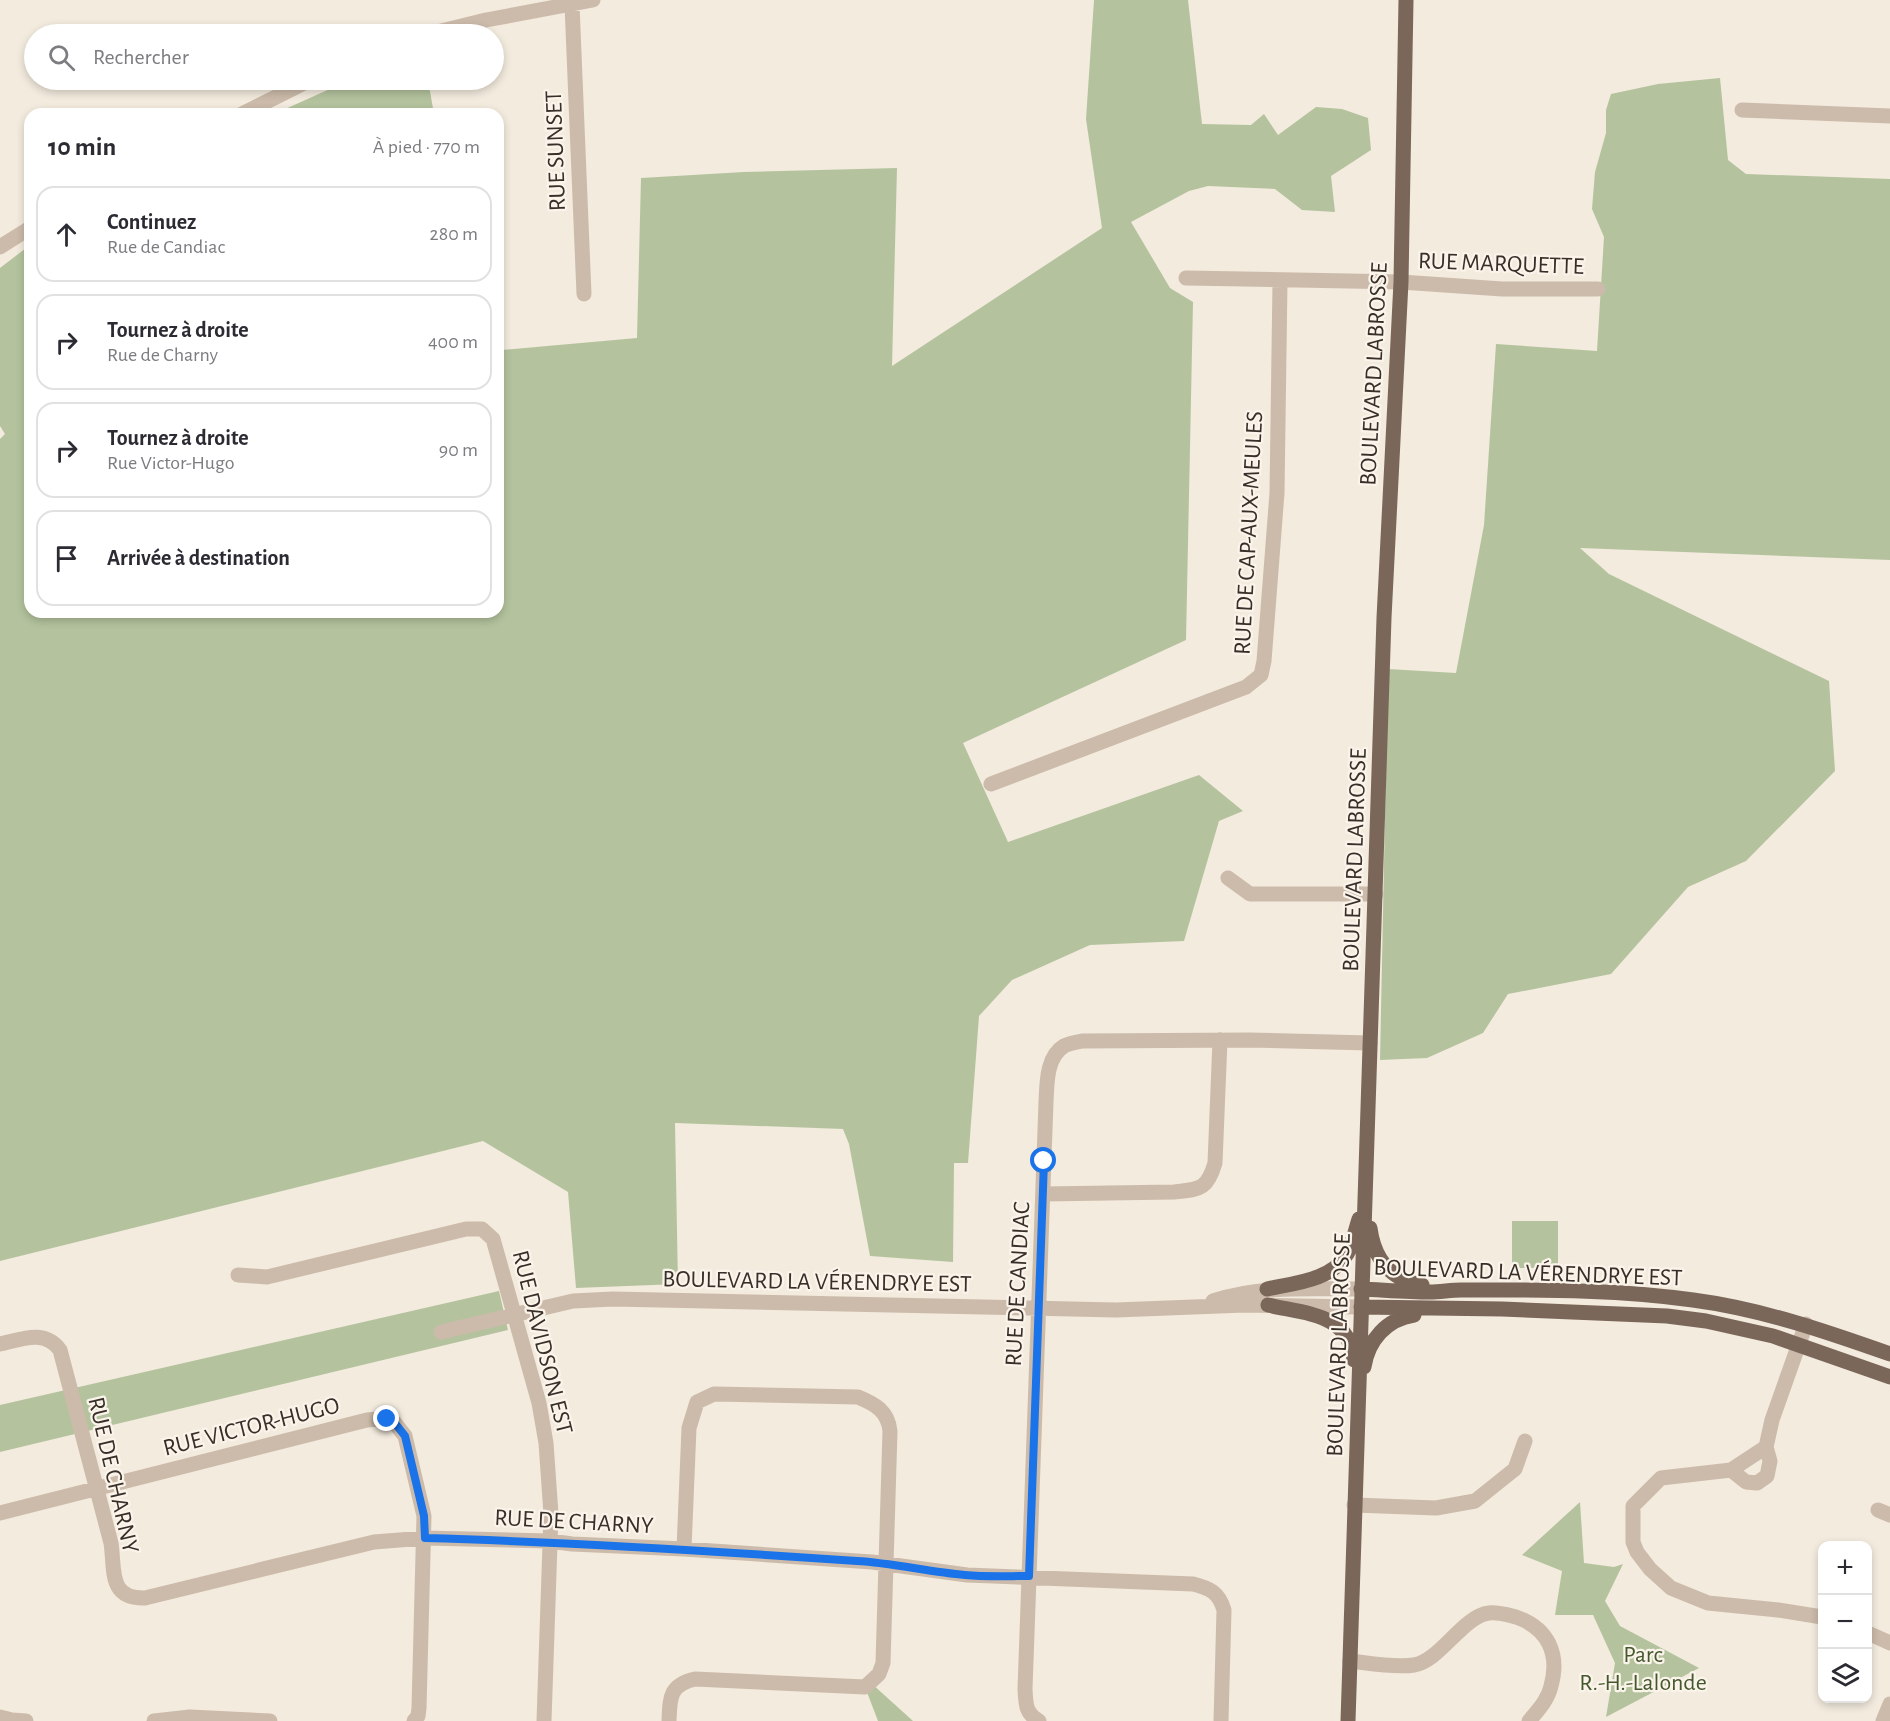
<!DOCTYPE html>
<html lang="fr">
<head>
<meta charset="utf-8">
<style>
	:root { --surface:#fff; --page:#f7f7f7; --text:#2b2b33; --muted:#7c7c81; --line:#e1e1e2 }
	body { margin:0; font-family:"Alegreya Sans",sans-serif; background:var(--page); color:var(--text) }
	.controls { position:absolute; right:18px; bottom:18px; display:grid; overflow:hidden; border-radius:12px; box-shadow:0 3px 9px #0003 }
	.controls button { width:54px; height:54px; display:grid; place-items:center; padding:0; border:0; border-bottom:2px solid var(--line); background:var(--surface); color:var(--text); font:30px sans-serif }
	.stop { position:absolute; width:18px; height:18px; margin:-14px; border:4px solid #1a73e8; border-radius:50%; background:#fff }
	.stop.end { background:#1a73e8; border-color:#fff; box-shadow:0 2px 6px #0008 }
	.list { margin:0; padding:0; list-style:none }
	h2 { display:flex; justify-content:space-between; align-items:center; height:78px; margin:0; padding:0 24px; font-size:26px }
	h2 small { font-size:20px; font-weight:400; color:var(--muted) }
	.list li { display:grid; grid-template-columns:39px 1fr auto; gap:18px; align-items:center; box-sizing:border-box; height:96px; margin:0 12px 12px; padding:0 12px; border:2px solid var(--line); border-radius:18px }
	.list b { display:block; font-size:22px; white-space:nowrap }
	.list p { margin:0; font-size:20px; white-space:nowrap; color:var(--muted) }
	.list em { font-size:20px; font-style:normal; color:var(--muted) }
	.icon { flex:none; width:33px; height:33px; fill:none; stroke:currentColor; stroke-width:2; stroke-linecap:round; stroke-linejoin:round }
	.map { position:relative; flex:none; width:1890px; height:1721px; overflow:hidden }
	.search { position:absolute; background:var(--surface); box-shadow:0 3px 9px #0003; left:24px; top:24px; width:480px; height:66px; display:flex; align-items:center; gap:15px; box-sizing:border-box; padding:0 21px; border-radius:33px; color:var(--muted); font-size:22px }
	.panel { position:absolute; background:var(--surface); box-shadow:0 3px 9px #0003; left:24px; top:108px; width:480px; height:510px; border-radius:18px }
	.map>svg:first-child { display:block }
	.green { fill:#b4c39e }
	.lines { fill:none; stroke-linecap:round; stroke-linejoin:round }
	.minor { stroke:#cba; stroke-width:15 }
	.major { stroke:#7b675a; stroke-width:15 }
	.route { stroke:#1a73e8; stroke-width:8 }
	.labels { text-anchor:middle; stroke-width:4.5; stroke-linejoin:round; paint-order:stroke }
	.street-label { font-size:24px; fill:#392f29; stroke:#faf4eb }
	.park-label { font-size:24px; fill:#45582d; stroke:#faf4eb }
</style>
</head>
<body>
<div class="map">
<svg width="1890" height="1721" viewBox="0 0 1890 1721">
	<rect width="100%" height="100%" fill="#f3ebde"/>
	<!-- green -->
	<path class="green" d="M1094 0H1188L1202 124 1251 125 1264 114 1278 135 1316 107 1342 109 1368 118 1371 150 1331 176 1335 212 1302 210 1275 189 1208 186 1189 191 1131 222 1170 288 1193 302 1186 640 963 743 1008 842 1199 775 1243 811 1219 821 1184 941 1090 945 1012 980 979 1016 968 1163H954L953 1262 870 1256 849 1144 843 1129 675 1123 678 1284 576 1288 568 1192 483 1141 0 1261V439L5 434 0 426V268L30 245V612H498V308L502 350 637 338 641 178 744 172 897 168 892 366 1102 228 1086 119Z
		M1720 78 1728 160 1746 174 1890 179V560L1580 548 1609 574 1829 681 1835 771 1746 861 1688 887 1611 974 1508 994 1483 1033 1427 1058 1380 1060 1388 669 1456 673 1484 525 1496 344 1597 351 1604 237 1592 209 1595 172 1606 133V110L1611 94 1658 84Z
		M350 80H428L434 114H274Z
		M1512 1221H1558V1268H1512Z
		M499 1291 508 1330 0 1452V1405Z
		M1580 1502 1584 1563 1614 1567 1623 1564 1605 1601 1620 1626 1699 1668 1606 1717 1615 1663 1593 1615H1555L1562 1571 1522 1555Z
		M871 1683 913 1721H878L865 1687Z"/>
	<g class="lines">
		<!-- minor -->
		<path class="minor" d="M572 5 584 294
			M429 34 486 20 593 0
			M1742 110 1890 116
			M242 114 310 80
			M0 247 30 228
			M1186 278 1401 282 1502 289H1598
			M991 784 1246 687 1261 675 1264 661 1277 493 1280 281
			M1228 878 1250 894H1376
			M1044 1194 1174 1192C1200 1189 1207 1190 1215 1163L1220 1040
			M238 1275 267 1277 466 1229H482L493 1239 539 1403 546 1443 551 1514 544 1721
			M1213 1301C1263 1285 1309 1289 1361 1289
			M1806 1324 1772 1420 1766 1447 1731 1470 1661 1478 1633 1506V1542L1637 1552 1650 1569 1671 1588 1708 1603 1778 1610 1822 1617
			M441 1332 573 1301 613 1299 1116 1310 1245 1305 1361 1307
			M0 1344C22 1339 45 1329 60 1350L111 1543C115 1570 108 1599 145 1598L374 1542 425 1538 550 1541 572 1544 684 1549 872 1562 967 1575 1193 1584C1209 1588 1219 1592 1224 1610L1221 1721
			M1731 1470 1746 1482 1757 1483 1767 1476 1770 1461 1766 1447
			M1354 1505 1436 1508 1475 1501 1515 1469 1525 1441
			M1878 1510 1890 1515
			M0 1513 367 1420 378 1419 394 1422 405 1436 424 1516 419 1708 418 1716 414 1721
			M1868 1633 1890 1643
			M1350 1661C1368 1663 1395 1668 1414 1665 1440 1661 1463 1616 1489 1613 1498 1612 1508 1615 1516 1617 1548 1628 1560 1654 1551 1686 1548 1700 1538 1710 1529 1721
			M0 1717 12 1720 26 1721
			M154 1721 190 1717 270 1721
			M669 1721C670 1698 669 1685 695 1679L865 1687 879 1674 883 1663 890 1431C888 1411 875 1404 858 1397L714 1394 697 1402 689 1428 684 1549
			M1039 1721C1025 1713 1026 1704 1025 1689L1046 1102C1047 1084 1046 1057 1064 1046 1070 1043 1077 1042 1083 1041L1249 1040 1370 1043
			M1883 1721 1890 1704"/>
		<!-- major -->
		<path class="major" d="M1370 1228C1374 1259 1391 1280 1422 1285
			M1267 1289C1294 1283 1331 1281 1347 1254 1353 1244 1355 1231 1359 1219
			M1361 1289C1384 1290 1407 1292 1430 1292 1440 1292 1451 1290 1461 1290 1538 1290 1617 1289 1693 1300 1761 1309 1825 1331 1890 1354
			M1268 1305C1306 1314 1349 1313 1354 1360
			M1361 1307 1502 1309 1667 1316 1706 1321 1773 1336 1890 1377
			M1364 1367C1368 1340 1387 1319 1414 1315
			M1348 1721 1384 618 1401 282 1406 0"/>
	</g>
	<g class="lines">
		<!-- route -->
		<path class="route" d="M387 1419 394 1422 405 1436 424 1516 425 1538C569 1542 713 1551 857 1561 893 1563 929 1572 965 1575 986 1577 1007 1576 1029 1576L1044 1161"/>
	</g>
	<g class="labels">
		<!-- street labels -->
		<g class="street-label">
			<text transform="translate(555 151) rotate(-92)" y="8">RUE SUNSET</text>
			<text transform="translate(1501 263) rotate(2)" y="8">RUE MARQUETTE</text>
			<text transform="translate(1373 374) rotate(-87)" y="8">BOULEVARD LABROSSE</text>
			<text transform="translate(1248 533) rotate(-87)" y="8">RUE DE CAP-AUX-MEULES</text>
			<text transform="translate(1354 860) rotate(-88)" y="8">BOULEVARD LABROSSE</text>
			<text transform="translate(1528 1272) rotate(2)" y="8">BOULEVARD LA VÉRENDRYE EST</text>
			<text transform="translate(817 1281) rotate(1)" y="8">BOULEVARD LA VÉRENDRYE EST</text>
			<text transform="translate(1017 1284) rotate(-87)" y="8">RUE DE CANDIAC</text>
			<text transform="translate(543 1342) rotate(76)" y="8">RUE DAVIDSON EST</text>
			<text transform="translate(1338 1345) rotate(-88)" y="8">BOULEVARD LABROSSE</text>
			<text transform="translate(251 1426) rotate(-14)" y="8">RUE VICTOR-HUGO</text>
			<text transform="translate(114 1475) rotate(77)" y="8">RUE DE CHARNY</text>
			<text transform="translate(574 1521) rotate(3)" y="8">RUE DE CHARNY</text>
		</g>
		<!-- park labels -->
		<g class="park-label">
			<text x="1643" y="1662">Parc<tspan x="1643" dy="28">R.-H.-Lalonde</tspan></text>
		</g>
	</g>
</svg>
<div class="controls">
<button>+</button>
<button>−</button>
<button><svg class="icon" aria-label="layers" viewBox="0 0 24 24"><path d="M12 4l9 5-9 5-9-5zM3 14l9 5 9-5"/></svg></button>
</div>
<div class="stop" style="left:1044px;top:1161px"></div>
<div class="stop end" style="left:387px;top:1419px"></div>
<div class="search"><svg class="icon" aria-label="search" viewBox="0 0 24 24"><circle cx="10" cy="10" r="6"/><path d="M15 15l6 6"/></svg>Rechercher</div>
<section class="panel">
<h2>10 min<small>À pied · 770 m</small></h2>
<ul class="list">
<li><svg class="icon" aria-label="ahead" viewBox="0 0 24 24"><path d="M12 20V5M6 11l6-6 6 6"/></svg><div><b>Continuez</b><p>Rue de Candiac</p></div><em>280 m</em></li>
<li><svg class="icon" aria-label="right" viewBox="0 0 24 24"><path d="M7 20v-9h11M14 6l5 5-5 5"/></svg><div><b>Tournez à droite</b><p>Rue de Charny</p></div><em>400 m</em></li>
<li><svg class="icon" aria-label="right" viewBox="0 0 24 24"><path d="M7 20v-9h11M14 6l5 5-5 5"/></svg><div><b>Tournez à droite</b><p>Rue Victor-Hugo</p></div><em>90 m</em></li>
<li><svg class="icon" aria-label="arrive" viewBox="0 0 24 24"><path d="M6 21V4h12l-3 4 3 4H6"/></svg><div><b>Arrivée à destination</b></div></li>
</ul>
</section>
</div>
</body>
</html>
